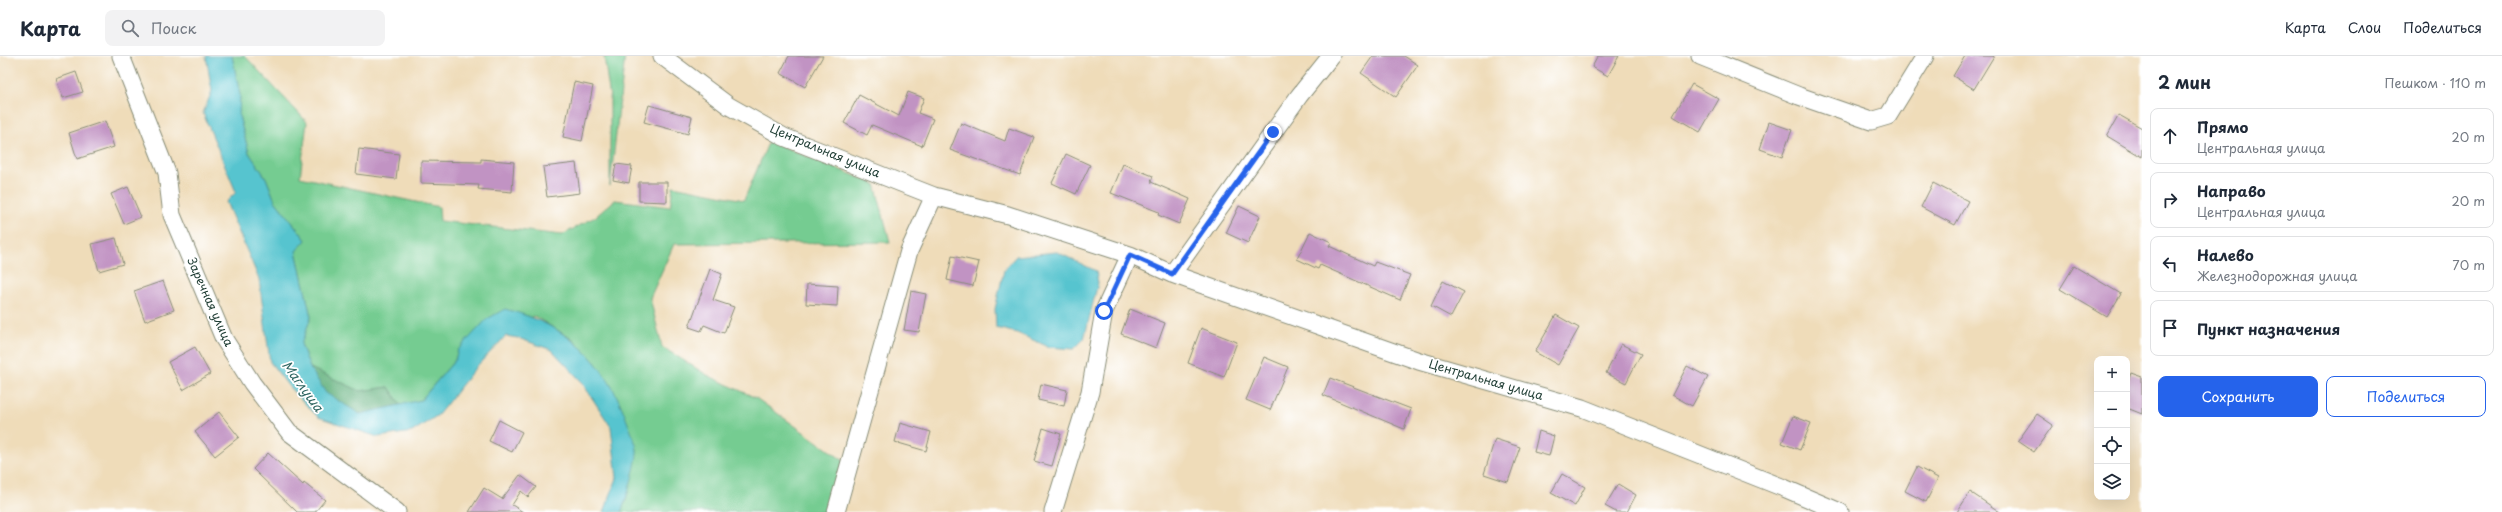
<!DOCTYPE html>
<html lang="ru">
<head>
<meta charset="utf-8">
<style>
	:root { --surface:#fff; --page:#f2f2f3; --text:#1f2937; --muted:#747a83; --line:#e0e1e3; --accent:#2563eb }
	body { margin:0; font-family:"Playpen Sans",sans-serif; background:var(--page); color:var(--text) }
	.controls { position:absolute; right:12px; bottom:12px; display:grid; overflow:hidden; border-radius:8px; box-shadow:0 4px 16px #0002 }
	.controls button { width:36px; height:36px; display:grid; place-items:center; padding:0; border:0; border-bottom:1px solid var(--line); background:var(--surface); color:var(--text); font:20px sans-serif }
	.stop { position:absolute; width:12px; height:12px; margin:-9px; border:3px solid #2563eb; border-radius:50%; background:#fff }
	.stop.end { background:#2563eb; border-color:#fff; box-shadow:0 1px 4px #0008 }
	.list { margin:0; padding:0; list-style:none }
	h2 { display:flex; justify-content:space-between; align-items:center; height:52px; margin:0; padding:0 16px; font-size:17px }
	h2 small { font-size:13px; font-weight:400; color:var(--muted) }
	.list li { display:grid; grid-template-columns:26px 1fr auto; gap:12px; align-items:center; box-sizing:border-box; height:56px; margin:0 8px 8px; padding:0 8px; border:1px solid var(--line); border-radius:8px }
	.list b { display:block; font-size:15px; white-space:nowrap }
	.list p { margin:0; font-size:13px; white-space:nowrap; color:var(--muted) }
	.list em { font-size:13px; font-style:normal; color:var(--muted) }
	.actions { display:flex; gap:8px; padding:12px 16px }
	.actions a { flex:1; padding:9px 0; border:1px solid var(--accent); border-radius:8px; text-align:center; font-size:14px; color:var(--accent) }
	.actions .main { background:var(--accent); color:#fff }
	.icon { flex:none; width:22px; height:22px; fill:none; stroke:currentColor; stroke-width:2; stroke-linecap:round; stroke-linejoin:round }
	.map { position:relative; flex:none; width:2142px; height:456px; overflow:hidden }
	header { display:flex; align-items:center; gap:24px; box-sizing:border-box; height:56px; padding:0 20px; background:var(--surface); border-bottom:1px solid var(--line) }
	header strong { font-size:19px }
	nav { display:flex; gap:22px; margin-inline-start:auto; font-size:14px }
	.search { width:280px; height:36px; background:var(--page); display:flex; align-items:center; gap:10px; box-sizing:border-box; padding:0 14px; border-radius:8px; color:var(--muted); font-size:15px }
	main { display:flex }
	aside { flex:1; background:var(--surface) }
	.map>svg:first-child { display:block }
	.green { fill:#75cc91; stroke:#4a8462 }
	.forest { fill:#60b07b; stroke:#407658 }
	.water { fill:#57c4cf; stroke:#3b8082 }
	.building { fill:#c193c3 }
	.lines { fill:none; stroke-linecap:round; stroke-linejoin:round }
	.minor-casing { stroke:#878c76; stroke-width:19 }
	.minor { stroke:#fff; stroke-width:17 }
	.route { stroke:#2563eb; stroke-width:5 }
	.labels { text-anchor:middle; stroke-width:3.5; stroke-linejoin:round; paint-order:stroke }
	.street-label { font-size:12px; fill:#1f3d34; stroke:#fff }
	.water-label { font-size:13px; font-style:italic; fill:#306662; stroke:#fff }
</style>
</head>
<body>
<header>
<strong>Карта</strong>
<div class="search"><svg class="icon" aria-label="search" viewBox="0 0 24 24"><circle cx="10" cy="10" r="6"/><path d="M15 15l6 6"/></svg>Поиск</div>
<nav><a>Карта</a><a>Слои</a><a>Поделиться</a></nav>
</header>
<main>
<div class="map">
<svg width="2142" height="456" viewBox="0 0 2142 456">
	<rect width="100%" height="100%" fill="#fff"/>
	<filter id="ink" filterUnits="userSpaceOnUse"><feTurbulence type="fractalNoise" baseFrequency=".025" numOctaves="2"/><feDisplacementMap in="SourceGraphic" scale="8" xChannelSelector="R" yChannelSelector="G"/><feConvolveMatrix kernelMatrix="1 2 1 2 8 2 1 2 1" color-interpolation-filters="sRGB"/></filter>
	<filter id="wash" filterUnits="userSpaceOnUse"><feTurbulence type="fractalNoise" baseFrequency=".012" numOctaves="4" result="noise"/><feDisplacementMap in="SourceGraphic" scale="16" xChannelSelector="R" yChannelSelector="G"/><feGaussianBlur stdDeviation="0.9" result="paint"/><feColorMatrix in="noise" values="0 0 0 0 0 0 0 0 0 0 0 0 0 0 0 0 0 1.4 0 .05"/><feComposite in="paint" operator="in"/></filter>
	<g filter="url(#wash)">
		<rect width="100%" height="100%" fill="#efdcb9"/>
		<!-- green -->
		<path class="green" d="M232 0H245L307 66 300 121 439 151 440 165 562 179 595 161 615 144 670 151 673 130 744 144 769 85 875 128 890 186 674 188 650 242 662 291 707 319 756 342 851 410 836 456H621L626 445 637 395 595 306 572 283 534 260 458 294 455 304 421 344 401 350 389 331 360 335 310 312 301 288 311 261 296 195 306 184 275 145 266 122 249 97 239 60 240 39Z
			M604 0H625L610 130V42Z"/>
		<!-- forest -->
		<path class="forest" d="M310 312 360 335 389 331 401 350 360 358 326 338Z"/>
		<!-- water -->
		<path class="water" d="M206 0H232L240 39 239 60 249 97 266 122 275 145 306 184 296 195 311 261 301 288 310 312 326 337 360 358 421 344 455 304 458 294 487 263 505 253C567 269 606 304 627 365 630 374 636 385 637 394 638 405 626 445 621 456H604L617 422 611 371 581 325 552 294 518 282 506 280 476 311 438 359 412 376 378 381 318 361 289 331 270 306 259 223 226 146 236 136 203 57 212 35Z
			M1057 196 1096 215 1098 227 1084 283 1074 293 1049 291 1017 277 996 272 995 253 1004 214 1016 200Z"/>
		<g id="blocks">
			<!-- building -->
			<path class="building" d="M789 0H823L805 31 780 17Z
				M1373 0H1404L1418 9 1396 41 1361 17Z
				M1598 0H1619L1608 20 1592 11Z
				M1965 0H1994L1974 33 1953 20Z
				M76 16 83 36 63 42 56 23Z
				M574 26 593 30 582 85 563 81Z
				M1692 28 1719 43 1700 76 1673 60Z
				M908 36 924 42 918 57 933 63 922 90 872 69 867 79 844 67 859 39 899 60Z
				M649 49 692 61 688 78 644 66Z
				M2119 59 2142 72V101L2107 80Z
				M105 65 114 91 77 103 69 77Z
				M1769 66 1792 74 1782 101 1760 93Z
				M961 67 1005 85 1009 72 1034 81 1020 119 950 94Z
				M359 93 399 98 396 123 356 118Z
				M1066 98 1090 109 1076 138 1052 127Z
				M481 103 514 106 512 136 478 133 479 129 421 127V105L481 106Z
				M576 107 580 137 547 141 543 111Z
				M616 108 632 110 629 127 613 124Z
				M1123 108 1153 120 1151 126 1190 143 1179 168 1158 159 1159 156 1111 137Z
				M639 126H667V146L639 145Z
				M1933 127 1968 145 1955 169 1921 151Z
				M128 131 141 161 124 168 111 138Z
				M1239 150 1260 160 1248 187 1226 177Z
				M1310 176 1331 186 1329 190 1373 210 1375 206 1410 219 1400 244 1320 209 1318 213 1297 203Z
				M116 182 123 208 99 215 92 188Z
				M952 200 979 206 973 230 947 224Z
				M2074 210 2121 238 2107 261 2060 233Z
				M710 213 722 218 713 244 734 251 724 277 704 269 701 275 689 271Z
				M163 225 174 254 145 265 134 235Z
				M1443 225 1464 236 1451 261 1431 250Z
				M807 228 838 230 837 250 806 248Z
				M911 235 926 238 919 276 904 274Z
				M1130 253 1165 267 1156 292 1121 278Z
				M1556 259 1579 272 1558 309 1535 296Z
				M1201 272 1237 286 1224 321 1188 307Z
				M1621 288 1641 298 1626 327 1606 317Z
				M195 291 210 318 183 334 168 306Z
				M1264 301 1288 311 1270 354 1246 344Z
				M1687 310 1708 321 1692 350 1672 339Z
				M2131 317 2142 321V358L2127 352V328Z
				M1330 322 1411 353 1404 373 1323 339Z
				M1041 328 1067 334 1064 350 1038 344Z
				M219 356 239 381 215 400 195 376Z
				M2037 358 2053 369 2034 396 2018 385Z
				M1793 360 1811 367 1800 394 1782 387Z
				M499 364 522 376 512 396 489 385Z
				M900 367 931 376 926 395 895 386Z
				M1043 372 1061 378 1052 410 1034 405Z
				M1539 375 1554 380 1549 400 1534 396Z
				M1495 383 1520 391 1508 426 1484 418Z
				M268 397 303 429 304 427 325 444 315 456H297L253 413Z
				M1917 411 1938 422 1926 446 1905 435Z
				M1562 418 1585 431 1575 450 1551 437Z
				M520 419 536 431 528 441 521 435 512 449 523 456H469L484 432 502 443Z
				M1618 428 1636 439 1627 456H1616L1605 450Z
				M1970 436 2000 456H1957Z"/>
		</g>
	</g>
	<g filter="url(#ink)">
		<use href="#blocks" fill-opacity="0" stroke="#878c76" stroke-width="1"/>
		<g class="lines">
			<defs>
				<path id="minor" d="M121 0 167 117 172 159 224 283 252 327 289 376 397 456
					M662 0 729 50 784 81 934 140 1008 159 1130 199 1172 218 1419 305 1582 352 1784 432 1840 456
					M1700 0 1799 40 1871 65 1888 60 1925 0
					M1172 218 1299 40 1331 0
					M836 456 909 195 934 140
					M1053 456 1090 336 1104 255 1130 199"/>
			</defs>
			<!-- minor casing -->
			<use href="#minor" class="minor-casing"/>
			<!-- minor -->
			<use href="#minor" class="minor"/>
		</g>
	</g>
	<g class="lines" filter="url(#ink)">
		<!-- route -->
		<path class="route" d="M1104 255 1130 199 1172 218 1273 76"/>
	</g>
	<g class="labels">
		<!-- street labels -->
		<g class="street-label">
			<text transform="translate(825 95) rotate(23)" y="4">Центральная улица</text>
			<text transform="translate(210 246) rotate(66)" y="4">Заречная улица</text>
			<text transform="translate(1486 324) rotate(16)" y="4">Центральная улица</text>
		</g>
		<!-- water labels -->
		<g class="water-label">
			<text transform="translate(303 330) rotate(54)" y="5">Маглуша</text>
		</g>
	</g>
</svg>
<div class="controls">
<button>+</button>
<button>−</button>
<button><svg class="icon" aria-label="locate" viewBox="0 0 24 24"><circle cx="12" cy="12" r="6"/><path d="M12 2v4M12 18v4M2 12h4M18 12h4"/></svg></button>
<button><svg class="icon" aria-label="layers" viewBox="0 0 24 24"><path d="M12 4l9 5-9 5-9-5zM3 14l9 5 9-5"/></svg></button>
</div>
<div class="stop" style="left:1104px;top:255px"></div>
<div class="stop end" style="left:1273px;top:76px"></div>
</div>
<aside>
<h2>2 мин<small>Пешком · 110 m</small></h2>
<ul class="list">
<li><svg class="icon" aria-label="ahead" viewBox="0 0 24 24"><path d="M12 20V5M6 11l6-6 6 6"/></svg><div><b>Прямо</b><p>Центральная улица</p></div><em>20 m</em></li>
<li><svg class="icon" aria-label="right" viewBox="0 0 24 24"><path d="M7 20v-9h11M14 6l5 5-5 5"/></svg><div><b>Направо</b><p>Центральная улица</p></div><em>20 m</em></li>
<li><svg class="icon" aria-label="left" viewBox="0 0 24 24"><path d="M17 20v-9H6M10 6l-5 5 5 5"/></svg><div><b>Налево</b><p>Железнодорожная улица</p></div><em>70 m</em></li>
<li><svg class="icon" aria-label="arrive" viewBox="0 0 24 24"><path d="M6 21V4h12l-3 4 3 4H6"/></svg><div><b>Пункт назначения</b></div></li>
</ul>
<div class="actions"><a class="main">Сохранить</a><a>Поделиться</a></div>
</aside>
</main>
</body>
</html>
